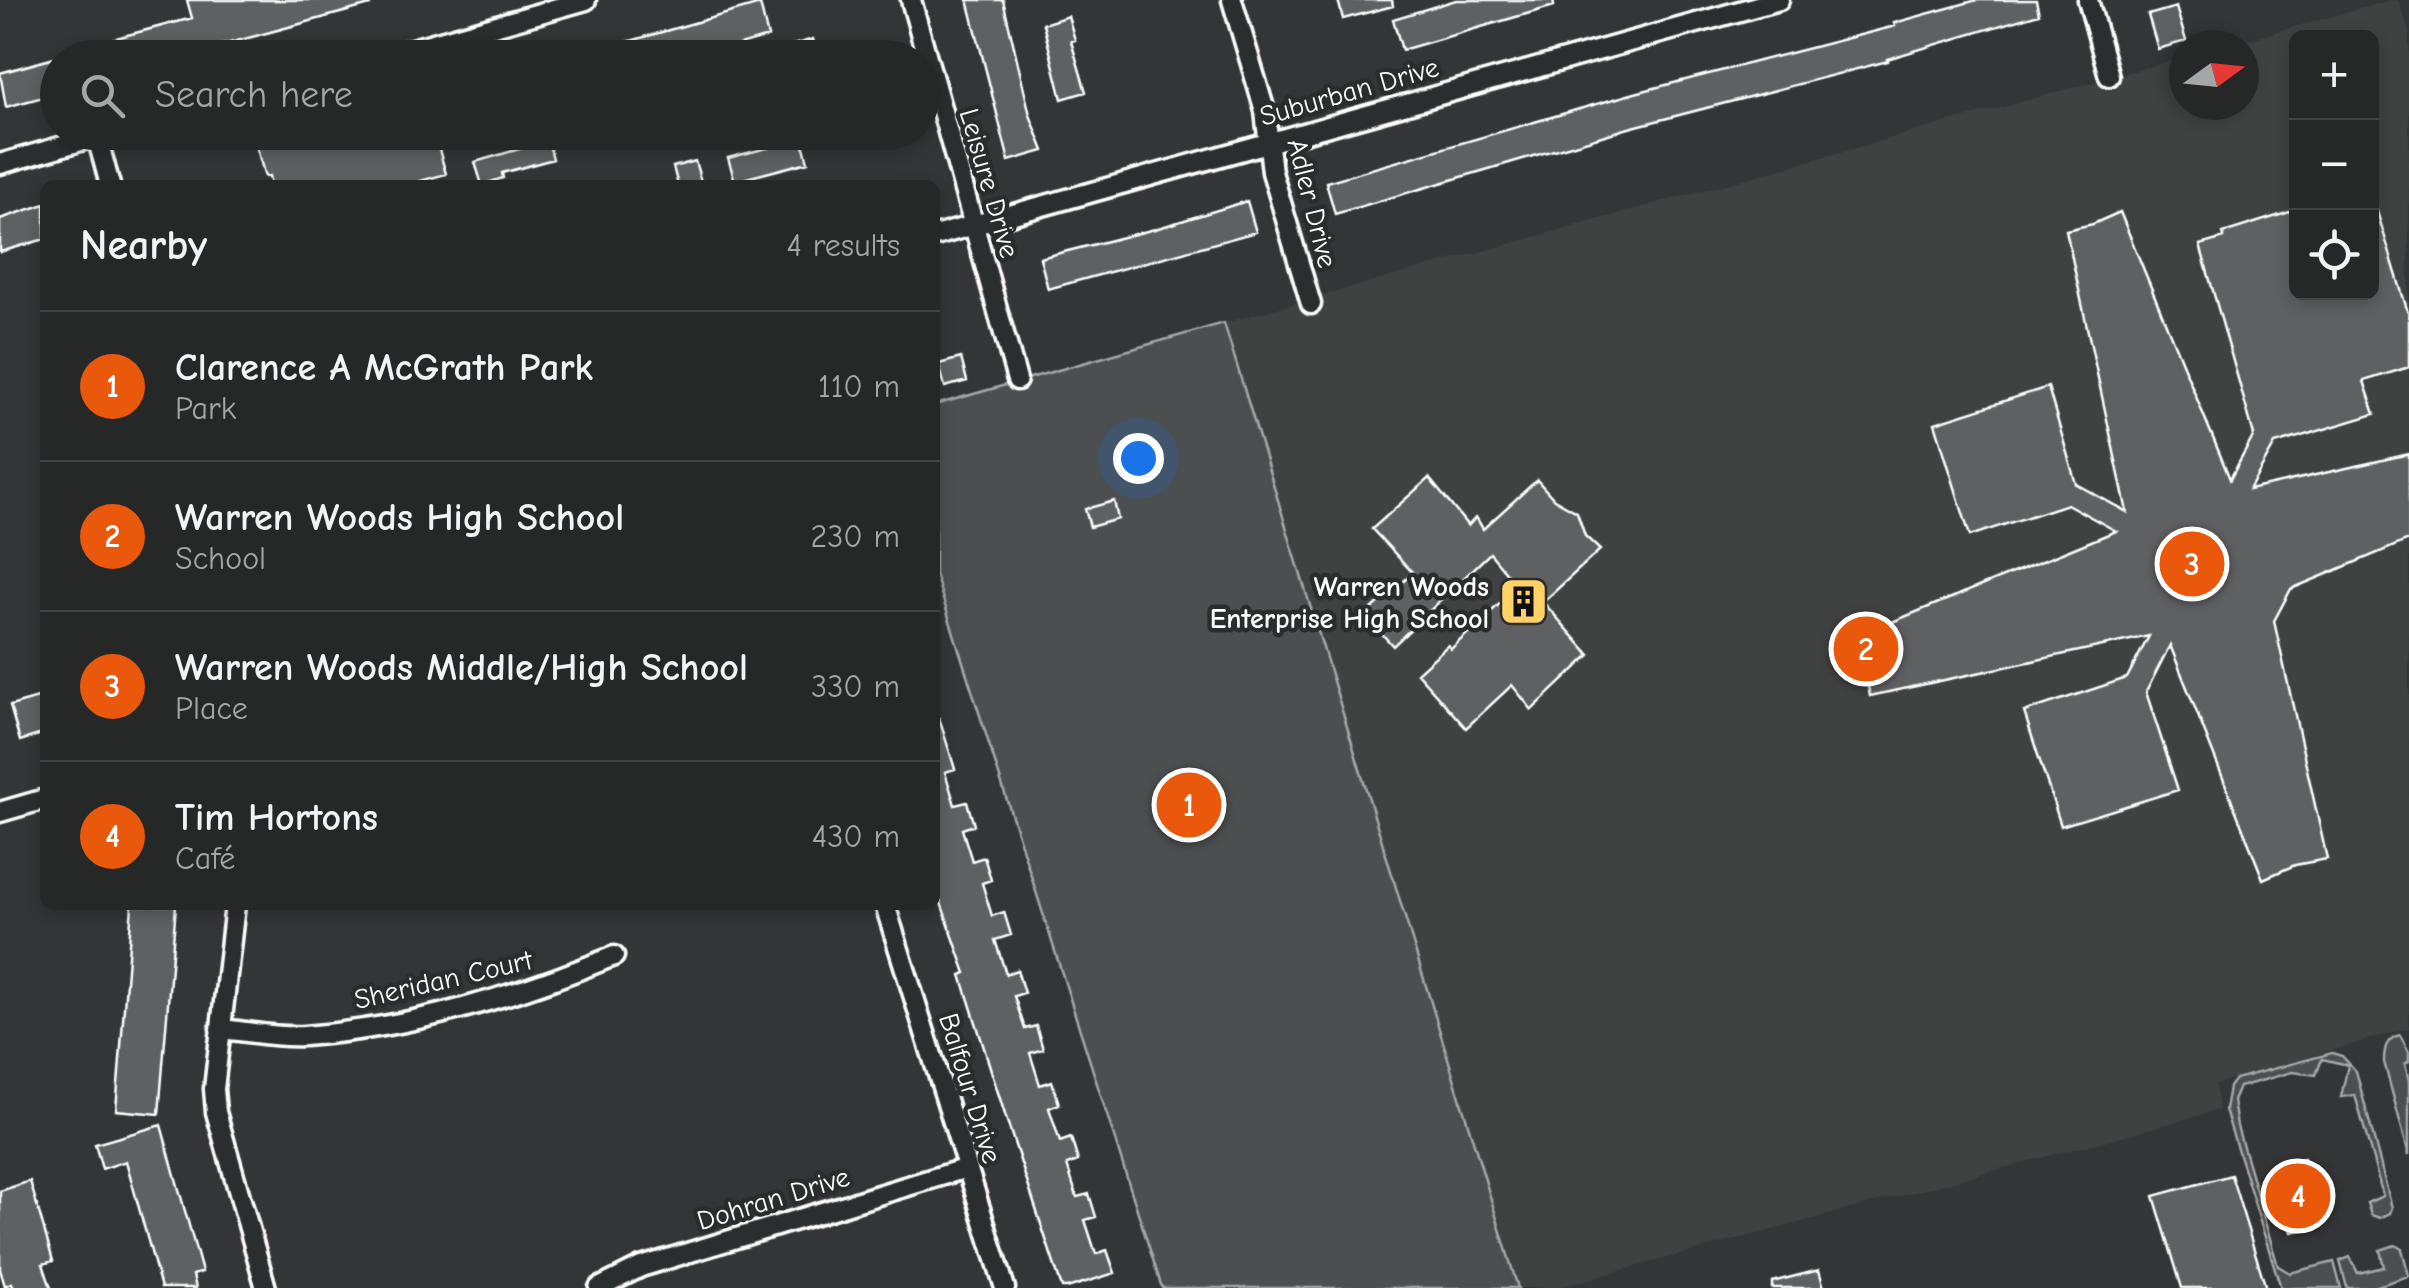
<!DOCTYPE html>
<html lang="en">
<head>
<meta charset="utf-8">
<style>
	:root { --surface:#262828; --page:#323434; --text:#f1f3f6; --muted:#a4a6a8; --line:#424445; --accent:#ea580c }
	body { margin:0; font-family:"Comic Neue",sans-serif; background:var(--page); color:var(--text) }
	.controls { position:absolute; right:30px; top:30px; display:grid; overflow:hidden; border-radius:15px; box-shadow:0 5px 15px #0003 }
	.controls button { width:90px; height:90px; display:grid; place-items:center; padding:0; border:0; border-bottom:2px solid var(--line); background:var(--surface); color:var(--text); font:50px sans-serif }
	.compass { position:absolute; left:2169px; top:30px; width:90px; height:90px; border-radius:50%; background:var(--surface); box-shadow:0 5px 15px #0003; rotate:75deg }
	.you { position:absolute; left:1138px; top:458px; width:35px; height:35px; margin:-25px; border:8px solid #fff; border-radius:50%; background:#1a73e8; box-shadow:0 0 0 15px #1a73e833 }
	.badge { display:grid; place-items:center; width:65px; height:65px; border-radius:50%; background:var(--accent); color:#fff; font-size:32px; font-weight:700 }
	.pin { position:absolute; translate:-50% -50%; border:5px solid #fff; box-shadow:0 2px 10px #0006 }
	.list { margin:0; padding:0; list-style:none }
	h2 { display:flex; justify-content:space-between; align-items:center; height:130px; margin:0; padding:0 40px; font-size:42px }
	h2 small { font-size:32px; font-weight:400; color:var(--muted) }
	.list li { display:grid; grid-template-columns:65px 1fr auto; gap:30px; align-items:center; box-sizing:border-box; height:150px; padding:0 40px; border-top:2px solid var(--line) }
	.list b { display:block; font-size:38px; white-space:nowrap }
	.list p { margin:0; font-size:32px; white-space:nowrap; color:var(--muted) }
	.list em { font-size:32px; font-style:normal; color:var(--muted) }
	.icon { flex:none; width:55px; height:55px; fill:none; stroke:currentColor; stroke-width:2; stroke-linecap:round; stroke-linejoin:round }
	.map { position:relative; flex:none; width:2409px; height:1288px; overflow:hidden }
	.search { position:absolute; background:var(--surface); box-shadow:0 5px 15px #0003; left:40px; top:40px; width:900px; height:110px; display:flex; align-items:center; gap:25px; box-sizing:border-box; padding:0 35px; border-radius:55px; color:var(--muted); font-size:38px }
	.panel { position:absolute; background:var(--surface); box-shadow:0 5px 15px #0003; left:40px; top:180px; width:900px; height:730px; border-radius:15px }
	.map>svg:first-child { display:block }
	.built { fill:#404243; fill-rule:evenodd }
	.green { fill:#4c4f50; stroke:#a6a7a8; stroke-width:2.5 }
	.building { fill:#5f6162; stroke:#fff; stroke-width:2.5 }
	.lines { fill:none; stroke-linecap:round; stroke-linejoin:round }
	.minor-casing { stroke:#fff; stroke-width:25 }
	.minor { stroke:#2a2d2e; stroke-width:18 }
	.labels { text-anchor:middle; stroke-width:9; stroke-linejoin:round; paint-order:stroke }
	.street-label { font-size:28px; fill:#fff; stroke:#2a2d2e }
	.poi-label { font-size:28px; font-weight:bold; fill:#fff; stroke:#2a2d2e; text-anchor:end }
</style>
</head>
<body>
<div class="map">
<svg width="2409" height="1288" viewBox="0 0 2409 1288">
	<rect width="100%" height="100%" fill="#333536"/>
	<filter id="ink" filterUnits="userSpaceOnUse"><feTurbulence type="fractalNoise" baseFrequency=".01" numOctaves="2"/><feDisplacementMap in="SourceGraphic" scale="20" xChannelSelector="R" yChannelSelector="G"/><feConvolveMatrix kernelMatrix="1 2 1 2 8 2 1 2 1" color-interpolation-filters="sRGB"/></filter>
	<g filter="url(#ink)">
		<!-- built -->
		<path class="built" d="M2391 0H2398L2409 31V1028L2215 1084 2219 1110 1556 1288H1518L1224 323 2184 57V105H2244V45H2228ZM2296 38H2372V292H2296Z"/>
		<!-- green -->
		<path class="green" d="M1224 323 1518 1288H1162L935 574V405Z
			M2400 1035 2409 1052V1061L2405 1064 2409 1081V1155L2384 1062C2384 1049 2386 1038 2400 1035Z
			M2332 1053 2342 1056 2356 1071 2392 1208 2390 1213 2380 1218 2371 1215 2367 1203 2383 1196 2355 1095 2341 1097 2348 1065 2322 1059 2316 1075 2292 1072 2239 1087 2233 1101 2237 1126 2278 1266 2290 1273 2334 1262 2341 1288H2281L2225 1110 2229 1087 2235 1079Z
			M2395 1245 2402 1249 2409 1276 2371 1288H2347L2340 1261 2350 1257 2358 1273 2384 1267 2380 1250Z"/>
		<!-- building -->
		<path class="building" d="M187 0H370V5L174 58H64L63 52 192 18Z
			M968 0H1003L1030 115 1044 151 1009 161Z
			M1338 0H1392L1393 6 1343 19Z
			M1456 0H1553L1554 6 1402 50 1393 19Z
			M1977 0H2036L2039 14 1887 59 1888 61 1629 128 1335 214 1326 182 1635 93 1895 26 1894 23Z
			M760 4 768 37 695 58H593L592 52Z
			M2176 7 2186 41 2158 49 2148 15Z
			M1068 16 1075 40 1071 41 1086 92 1062 99 1043 24Z
			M813 39 818 58H765V53Z
			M58 57V93L6 107 0 73Z
			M300 132H434L446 174 406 185H271L269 176 265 177 256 145Z
			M547 136 553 159 502 173 503 178 482 185 475 162 526 147 525 142Z
			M802 139 808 162 735 181 728 158Z
			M695 161 702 185H678L673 167Z
			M1247 201 1256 232 1048 289 1040 258 1155 229Z
			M45 204V239L0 252V219Z
			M2376 208 2409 316V367L2364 381 2375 414 2275 444 2249 490 2409 454V540L2291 589 2274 621 2327 859 2295 865 2263 879 2170 645 2146 692 2178 790 2061 826 2024 712 2127 678 2149 636 1870 696 1864 668 1850 639 2116 531 2067 504 1970 536 1935 423 2048 387 2076 484 2127 512 2066 230 2093 224 2120 212 2230 479 2254 435 2200 245 2224 238 2223 233 2296 210V292H2372V209Z
			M961 358 967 381 945 387 939 364Z
			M1429 478 1468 526 1476 517 1483 529 1537 480 1554 499 1577 512 1585 536 1600 550 1543 602 1590 655 1532 710 1512 685 1466 728 1417 673 1448 645 1451 649 1518 587 1490 553 1393 646 1365 615 1413 573 1372 529Z
			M1114 501 1118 519 1090 527 1085 509Z
			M45 696V733L20 741 10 706Z
			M939 718 955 769 945 772 955 805 967 802 974 825 962 829 972 861 984 857 991 880 982 883 992 916 1004 912 1011 935 995 940 1006 974 1017 970 1024 993 1014 996 1025 1029 1036 1026 1043 1049 1030 1053 1040 1085 1052 1081 1059 1104 1049 1108 1060 1142 1071 1138 1078 1161 1067 1165 1077 1197 1089 1194 1096 1217 1085 1220 1096 1254 1107 1250 1115 1273 1067 1288H1062L1007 1121 961 975 966 973 935 886V719Z
			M132 905H176L159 1114 116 1110Z
			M161 1125 202 1272 193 1275 196 1288H161L126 1161 102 1169 95 1144Z
			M2304 1158 2322 1225 2292 1232 2273 1167Z
			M2231 1175 2266 1288H2182L2154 1196Z
			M30 1181 53 1261 43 1264 51 1288H14L12 1283 5 1286 0 1269V1191Z
			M1819 1270 1824 1288H1772V1282Z"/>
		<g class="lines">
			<defs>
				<path id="minor" d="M911 0 1017 380
					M1232 0 1265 111 1272 172 1311 304
					M2088 0 2109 76
					M380 58 586 0
					M97 137 110 185
					M0 164 112 132
					M935 236 1779 0
					M0 812 45 799
					M235 905 214 1089 216 1112 266 1288
					M885 905 1005 1288
					M220 1029C247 1031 277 1038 304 1036 412 1028 514 997 614 956
					M599 1288 641 1267 967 1168"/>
			</defs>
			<!-- minor casing -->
			<use href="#minor" class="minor-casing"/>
			<!-- minor -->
			<use href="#minor" class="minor"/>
		</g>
	</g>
	<!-- icons -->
	<defs>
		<symbol id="building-square" viewBox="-11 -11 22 22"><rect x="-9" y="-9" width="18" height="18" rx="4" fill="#ffd166" stroke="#2a2d2e"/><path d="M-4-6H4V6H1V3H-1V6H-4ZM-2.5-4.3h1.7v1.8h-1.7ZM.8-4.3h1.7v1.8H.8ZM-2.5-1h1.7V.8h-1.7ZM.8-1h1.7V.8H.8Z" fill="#111"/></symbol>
	</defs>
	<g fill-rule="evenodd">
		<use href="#building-square" x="1496" y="574" width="55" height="55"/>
	</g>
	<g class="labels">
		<!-- street labels -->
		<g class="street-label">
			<text transform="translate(1349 91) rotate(-16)" y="10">Suburban Drive</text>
			<text transform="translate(990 183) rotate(74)" y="10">Leisure Drive</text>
			<text transform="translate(1313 203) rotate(76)" y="10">Adler Drive</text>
			<text transform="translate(443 979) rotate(-13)" y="10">Sheridan Court</text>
			<text transform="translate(971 1088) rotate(73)" y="10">Balfour Drive</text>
			<text transform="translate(773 1198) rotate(-17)" y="10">Dohran Drive</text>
		</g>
		<!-- poi labels -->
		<g class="poi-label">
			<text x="1489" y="596">Warren Woods<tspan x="1489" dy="32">Enterprise High School</tspan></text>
		</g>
	</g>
</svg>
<div class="controls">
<button>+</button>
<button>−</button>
<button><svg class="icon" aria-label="locate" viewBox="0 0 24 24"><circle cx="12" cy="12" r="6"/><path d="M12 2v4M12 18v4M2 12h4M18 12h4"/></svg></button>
</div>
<svg class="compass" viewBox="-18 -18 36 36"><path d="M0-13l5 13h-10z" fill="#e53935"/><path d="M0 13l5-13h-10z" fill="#a4a6a8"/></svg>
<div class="you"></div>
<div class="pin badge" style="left:1189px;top:805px">1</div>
<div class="pin badge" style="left:1866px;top:649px">2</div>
<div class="pin badge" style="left:2192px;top:564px">3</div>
<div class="pin badge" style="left:2298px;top:1196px">4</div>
<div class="search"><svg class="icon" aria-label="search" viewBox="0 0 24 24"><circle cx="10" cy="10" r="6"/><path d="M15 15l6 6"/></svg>Search here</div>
<section class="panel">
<h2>Nearby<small>4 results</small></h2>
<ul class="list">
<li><span class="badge">1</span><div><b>Clarence A McGrath Park</b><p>Park</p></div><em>110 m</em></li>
<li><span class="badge">2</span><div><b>Warren Woods High School</b><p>School</p></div><em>230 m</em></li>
<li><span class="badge">3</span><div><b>Warren Woods Middle/High School</b><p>Place</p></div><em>330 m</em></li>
<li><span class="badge">4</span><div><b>Tim Hortons</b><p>Café</p></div><em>430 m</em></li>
</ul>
</section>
</div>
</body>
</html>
